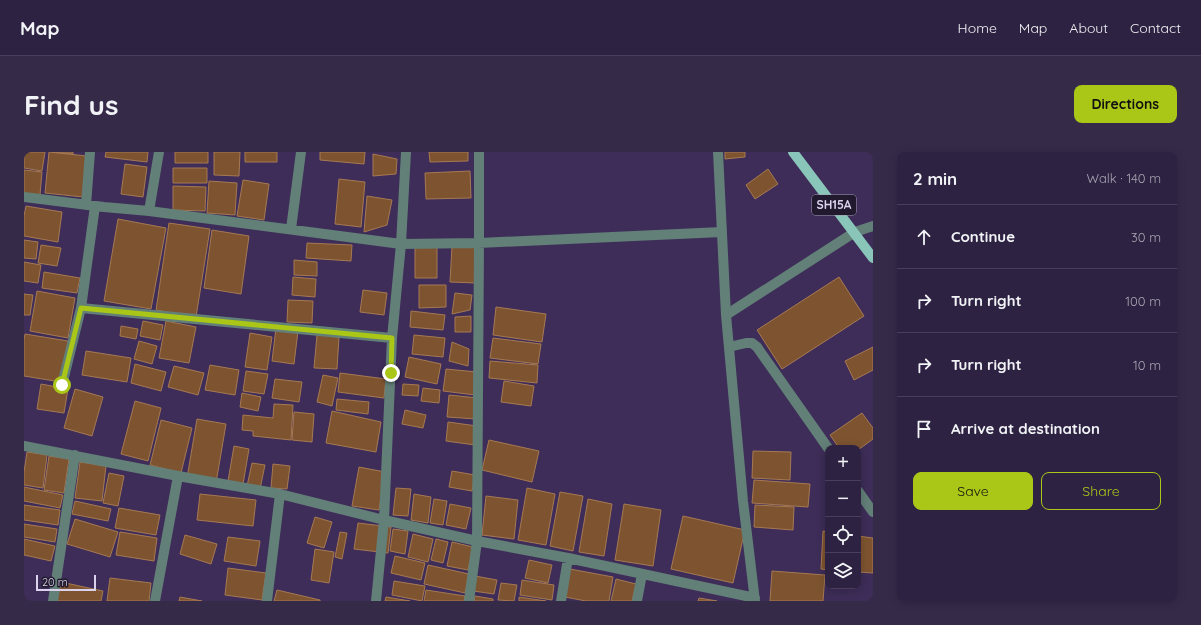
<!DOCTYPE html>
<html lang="en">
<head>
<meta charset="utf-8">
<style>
	:root { --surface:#2e2242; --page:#362a49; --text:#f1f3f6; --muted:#a7a4b2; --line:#493f5b; --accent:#aac718 }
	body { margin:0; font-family:Quicksand,sans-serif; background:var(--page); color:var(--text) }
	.controls { position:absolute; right:12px; bottom:12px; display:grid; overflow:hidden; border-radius:8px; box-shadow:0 2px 10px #0003 }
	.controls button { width:36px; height:36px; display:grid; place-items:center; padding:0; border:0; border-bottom:1px solid var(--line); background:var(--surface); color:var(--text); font:20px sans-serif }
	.scale { position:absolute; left:12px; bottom:10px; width:60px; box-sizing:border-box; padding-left:4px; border:2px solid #dbd2ee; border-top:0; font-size:11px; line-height:14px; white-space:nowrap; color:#dbd2ee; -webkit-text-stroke:3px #211a2e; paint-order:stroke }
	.stop { position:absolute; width:12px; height:12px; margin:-9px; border:3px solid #aac718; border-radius:50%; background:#fff }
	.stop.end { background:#aac718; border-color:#fff; box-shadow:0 1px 4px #0008 }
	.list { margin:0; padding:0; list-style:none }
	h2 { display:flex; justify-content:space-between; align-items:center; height:52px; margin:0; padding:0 16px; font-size:17px }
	h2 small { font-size:13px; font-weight:400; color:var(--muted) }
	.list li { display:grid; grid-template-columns:26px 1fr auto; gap:12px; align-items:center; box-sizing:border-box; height:64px; padding:0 16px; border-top:1px solid var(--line) }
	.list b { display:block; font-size:15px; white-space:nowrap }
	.list em { font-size:13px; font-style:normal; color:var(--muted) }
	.actions { display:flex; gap:8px; padding:12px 16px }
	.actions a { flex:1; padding:9px 0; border:1px solid var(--accent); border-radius:8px; text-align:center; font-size:14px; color:var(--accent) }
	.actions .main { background:var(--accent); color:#111 }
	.icon { flex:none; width:22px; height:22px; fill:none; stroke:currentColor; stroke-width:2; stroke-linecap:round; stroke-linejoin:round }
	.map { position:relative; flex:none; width:849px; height:449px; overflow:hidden; border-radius:8px }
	header { display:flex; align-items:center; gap:24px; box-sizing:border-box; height:56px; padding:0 20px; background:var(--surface); border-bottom:1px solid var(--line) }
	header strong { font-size:19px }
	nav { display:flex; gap:22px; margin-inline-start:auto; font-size:14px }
	.intro { display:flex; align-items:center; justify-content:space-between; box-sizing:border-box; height:96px; padding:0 24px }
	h1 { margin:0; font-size:28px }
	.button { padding:10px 18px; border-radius:8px; background:var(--accent); color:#111; font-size:14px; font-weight:700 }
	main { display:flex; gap:24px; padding:0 24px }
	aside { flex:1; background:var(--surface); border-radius:8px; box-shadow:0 2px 10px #0003 }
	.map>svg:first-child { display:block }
	.building { fill:#7e5430; stroke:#a67954 }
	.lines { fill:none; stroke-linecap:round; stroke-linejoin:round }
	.minor { stroke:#627f78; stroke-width:10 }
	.major { stroke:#89c5b9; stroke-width:10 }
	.route { stroke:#aac718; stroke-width:5 }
	.labels { text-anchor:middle; stroke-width:3; stroke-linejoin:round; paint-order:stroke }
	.shield { fill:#211a2e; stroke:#a39bb4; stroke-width:1 }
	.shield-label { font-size:12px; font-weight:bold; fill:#dbd2ee }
</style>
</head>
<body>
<header>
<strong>Map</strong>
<nav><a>Home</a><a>Map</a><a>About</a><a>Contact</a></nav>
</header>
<div class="intro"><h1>Find us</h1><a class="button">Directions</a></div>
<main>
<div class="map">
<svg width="849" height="449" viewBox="0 0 849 449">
	<rect width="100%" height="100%" fill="#3d2d58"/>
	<!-- building -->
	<path class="building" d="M0 0H21L18 19 0 16Z
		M25 0 63 4 59 45 21 41Z
		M28 0H49V2Z
		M82 0H124L123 10 81 5Z
		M151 0H184V11H151Z
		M190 0H216L215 24 190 23Z
		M221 0H253V10H221Z
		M296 0H341L340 12 296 8Z
		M405 0H444V9L406 10Z
		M701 0H721V5L701 7Z
		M349 2 373 7 372 22 349 24Z
		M101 12 123 15 119 45 97 42Z
		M149 16H183V31H149Z
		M744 17 754 32 731 47 722 33Z
		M0 18 18 20 16 43 0 42Z
		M446 19 447 46 402 47 401 21Z
		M315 27 341 30 337 75 311 72Z
		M219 28 245 32 240 68 213 64Z
		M185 29 213 31 211 63 183 61Z
		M149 34 182 35 181 59 149 58Z
		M343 44 368 48 363 73 340 80Z
		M2 54 38 60 34 90 0 84V64Z
		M94 67 142 76 127 157 80 149Z
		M145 71 186 77 172 165 132 158Z
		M188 78 225 84 217 142 180 136Z
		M0 88 14 90 12 107 0 106Z
		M283 91 328 93 327 109 282 106Z
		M17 93 37 96 33 114 14 111Z
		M391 94H413V126H391Z
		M428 94H453L452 131 426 130Z
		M270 108 293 110V124L270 123Z
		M0 110 17 113 14 131 0 129Z
		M20 120 56 126 53 141 18 136Z
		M269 125 292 127 291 145 268 143Z
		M815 125 840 164 758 217 733 178Z
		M395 133H422V155L395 156Z
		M339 138 363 141 360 163 336 160Z
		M13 139 51 146 44 186 6 179Z
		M431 141 448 143 446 158 428 162Z
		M0 142 9 143 6 163H0Z
		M264 148 289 149 288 171 263 170Z
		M472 155 522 162 518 190 469 183Z
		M387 159 421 163 419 178 386 175Z
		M447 164V180H431V165Z
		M119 169 139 173 136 188 116 184Z
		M142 169 172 175 165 211 135 206Z
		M97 174 114 177 112 187 96 184Z
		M252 176 274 179 270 212 248 209Z
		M226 181 248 185 243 218 221 215Z
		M1 182 44 189 37 230 0 224V188Z
		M293 183 315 185 313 217 290 216Z
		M390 183 421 186 419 205 388 202Z
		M469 186 517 192 514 212 466 206Z
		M115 189 133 194 128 212 110 207Z
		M428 190 445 197 444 214 425 209Z
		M849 195V218L830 228 821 209Z
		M62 199 107 206 103 230 58 223Z
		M385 205 417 212 413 232 381 225Z
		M466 209 514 213 513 231 465 226Z
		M111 212 142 220 137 239 107 231Z
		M186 213 215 218 211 243 181 238Z
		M150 214 180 221 174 243 144 235Z
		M422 217 453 220 451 243 419 239Z
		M222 219 244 222 240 242 219 239Z
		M316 221 362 227 360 246 314 240Z
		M299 223 314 226 308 254 293 250Z
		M251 227 278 230 275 250 248 246Z
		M480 229 510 234 507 254 477 250Z
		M17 232 44 237 40 261 13 257Z
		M379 232 395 233 394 244 378 243Z
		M399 236 416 238 415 251 397 249Z
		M51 237 79 245 68 284 40 276Z
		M218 241 237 245 234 259 216 255Z
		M425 243 454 246 452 267 423 265Z
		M313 247 345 250 344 262 312 258Z
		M111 249 137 256 124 309 97 302Z
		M250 252 269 253 267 288 229 284V279L218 278 219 263 249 266Z
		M381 258 402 263 399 276 378 272Z
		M308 259 357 270 352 300 302 291Z
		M270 260 290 262 288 290 268 288Z
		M838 261 849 276V287L834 298V296H815L806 283Z
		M173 267 202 272 192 331 163 326Z
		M137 268 168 276 157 321 126 313Z
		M424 270 453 274 451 293 422 289Z
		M465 288 515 299 508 330 458 318Z
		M210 294 225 297 219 332 204 329Z
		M729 299 767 300 766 328 728 326Z
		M3 300 23 303 19 336 0 333V320Z
		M25 304 45 307 40 341 20 338Z
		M56 310 82 314 78 349 51 346Z
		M228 311 241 313 236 337 223 334Z
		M249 312 266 314 263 337 247 336Z
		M335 315 361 320 355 358 328 354Z
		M428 319 451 323 448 339 425 335Z
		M85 321 100 324 94 354 79 351Z
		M730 328 786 332 784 355 728 351Z
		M0 335 39 343 36 356 0 349Z
		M372 336 387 337 384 364 369 363Z
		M503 336 531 342 522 393 494 388Z
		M536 340 559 344 549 399 526 394Z
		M176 342 232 348 229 374 173 368Z
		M390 342 407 345 404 371 387 368Z
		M462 344 494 348 490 387 458 383Z
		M410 347 423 349 419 373 406 371Z
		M564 347 588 352 580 404 555 400Z
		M51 349 87 357 84 369 48 362Z
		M426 352 447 356 442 377 422 373Z
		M600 352 637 358 629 414 591 408Z
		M0 353 36 358 34 373 0 368Z
		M731 353 770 355 769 378 730 375Z
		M95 356 136 363 132 383 91 376Z
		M659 364 721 378 709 431 647 417Z
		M291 365 308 370 300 396 283 391Z
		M51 367 94 380 86 405 43 392Z
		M334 371 367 375 364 401 330 397Z
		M0 372 33 377 31 390 0 385Z
		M369 377 384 379 381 402 366 399Z
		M799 379 804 380V418L797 417Z
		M96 380 133 386 130 409 92 403Z
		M316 380 323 381 318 407 311 405Z
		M389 382 409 387 404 410 384 405Z
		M161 383 193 392 187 412 156 402Z
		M834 384 849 386V421L834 420Z
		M204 385 236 389 232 414 200 409Z
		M0 387 31 394 27 409 0 403Z
		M412 387 424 390 419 411 407 408Z
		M428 390 449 395 444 418 423 414Z
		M291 397 310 400 305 431 287 428Z
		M371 404 401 411 397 428 367 421Z
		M505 408 528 413 524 431 501 426Z
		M404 413 445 422 441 441 400 432Z
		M204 416 242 421 238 448 201 443Z
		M546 417 589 425 585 449H562L541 445Z
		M748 419 801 423 799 449H746Z
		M451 424 473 428 470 442 449 439Z
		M86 426 127 431 125 449H83Z
		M592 427 612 432 608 449H587Z
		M498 428 530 433 528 448 496 443Z
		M370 429 401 434 398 449 368 443Z
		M37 430 79 439 77 449H33Z
		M477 431 493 433 490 449 474 448Z
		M253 438 296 448V449H250Z
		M402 438 441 444 440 449H400Z
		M451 444 469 447V449H450Z
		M156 445 178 449H155Z
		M362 445 386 449H361Z
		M495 445 522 449H495Z
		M675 446 693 449H674Z"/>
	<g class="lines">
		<!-- minor -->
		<path class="minor" d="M694 0 702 163 719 349 731 449
			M0 45 80 55 125 59 377 92 455 91 698 80
			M62 53 66 0
			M125 59 135 0
			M267 77 277 0
			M57 156 368 186
			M702 163 831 80 849 74
			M705 195 722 191H728L733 195 804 296
			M38 233 57 156 71 54
			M0 294 154 324 256 342 360 368 453 389 544 406 731 446
			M834 339 849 360
			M29 449 51 303
			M131 449 154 324
			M243 449 256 342
			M352 449 360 368 368 186 377 92 382 0
			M445 449 453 389 455 91V0
			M537 449 544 406
			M613 449 618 422"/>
		<!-- major -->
		<path class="major" d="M769 0 849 106"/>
	</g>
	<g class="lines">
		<!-- route -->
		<path class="route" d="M38 233 57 156 368 186 367 221"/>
	</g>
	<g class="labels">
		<!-- shield labels -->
		<rect class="shield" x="788" y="43" width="44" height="20" rx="3"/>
		<g class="shield-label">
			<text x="810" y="57">SH15A</text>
		</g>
	</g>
</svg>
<div class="controls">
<button>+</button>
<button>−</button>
<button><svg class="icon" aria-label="locate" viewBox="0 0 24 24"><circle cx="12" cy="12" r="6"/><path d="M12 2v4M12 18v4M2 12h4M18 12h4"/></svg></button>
<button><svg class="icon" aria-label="layers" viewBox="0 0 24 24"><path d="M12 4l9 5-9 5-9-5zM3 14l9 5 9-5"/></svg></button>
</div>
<div class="scale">20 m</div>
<div class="stop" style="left:38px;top:233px"></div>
<div class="stop end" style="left:367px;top:221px"></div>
</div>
<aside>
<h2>2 min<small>Walk · 140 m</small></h2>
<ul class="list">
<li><svg class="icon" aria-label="ahead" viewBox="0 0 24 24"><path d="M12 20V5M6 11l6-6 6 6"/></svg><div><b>Continue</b></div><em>30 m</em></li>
<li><svg class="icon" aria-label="right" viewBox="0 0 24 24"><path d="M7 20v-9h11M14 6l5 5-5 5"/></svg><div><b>Turn right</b></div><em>100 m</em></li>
<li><svg class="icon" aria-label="right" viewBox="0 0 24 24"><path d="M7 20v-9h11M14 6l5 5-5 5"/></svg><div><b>Turn right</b></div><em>10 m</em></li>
<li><svg class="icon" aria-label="arrive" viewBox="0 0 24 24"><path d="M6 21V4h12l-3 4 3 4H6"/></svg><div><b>Arrive at destination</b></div></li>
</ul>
<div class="actions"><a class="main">Save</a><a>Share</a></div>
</aside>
</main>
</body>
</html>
